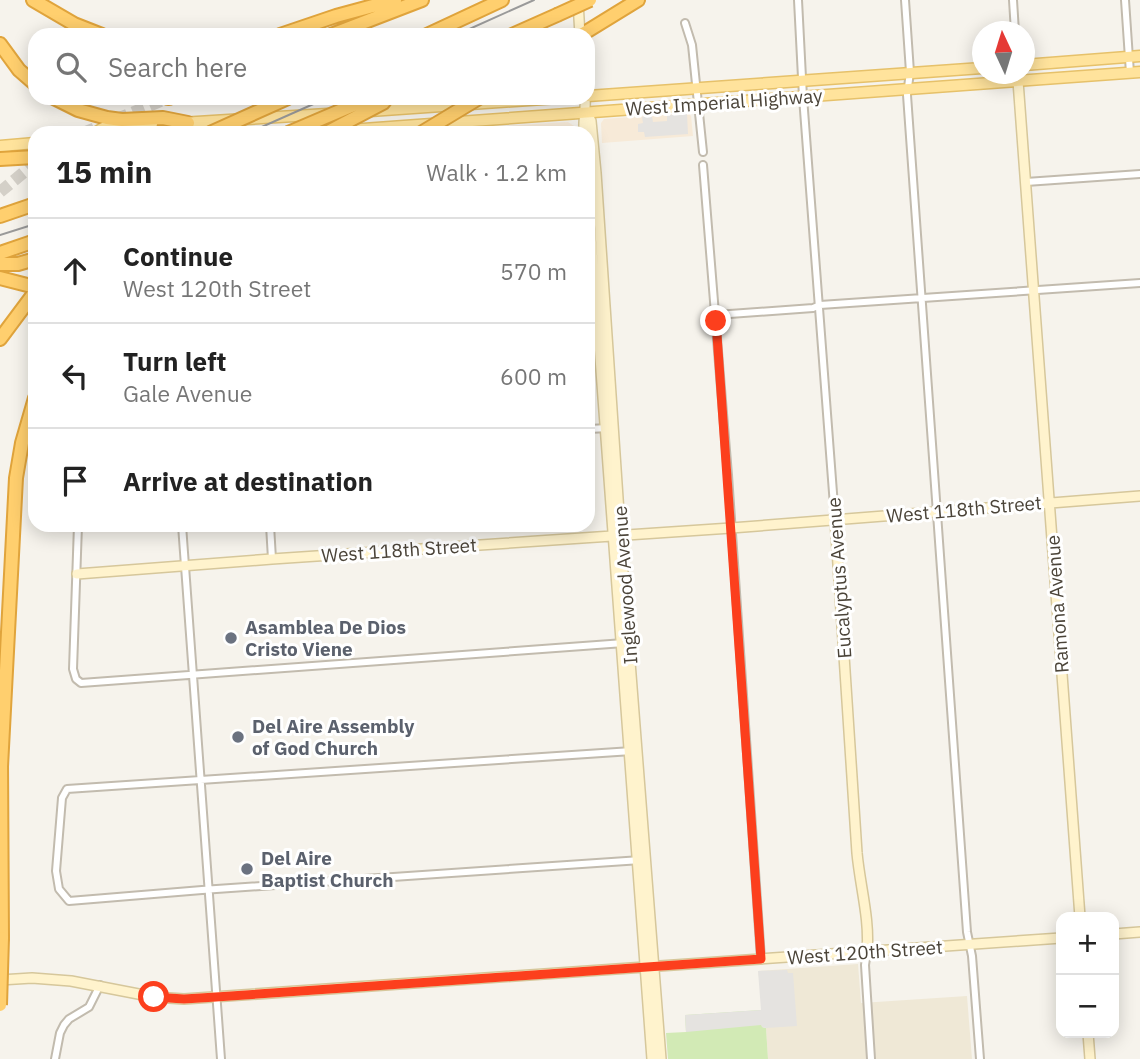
<!DOCTYPE html>
<html lang="en">
<head>
<meta charset="utf-8">
<style>
	:root { --surface:#fff; --page:#f2f2f2; --text:#222; --muted:#767676; --line:#e0e0e0 }
	body { margin:0; font-family:"IBM Plex Sans",sans-serif; background:var(--page); color:var(--text) }
	.controls { position:absolute; right:21px; bottom:21px; display:grid; overflow:hidden; border-radius:14px; box-shadow:0 4px 18px #0003 }
	.controls button { width:63px; height:63px; display:grid; place-items:center; padding:0; border:0; border-bottom:2px solid var(--line); background:var(--surface); color:var(--text); font:35px sans-serif }
	.compass { position:absolute; left:972px; top:21px; width:63px; height:63px; border-radius:50%; background:var(--surface); box-shadow:0 4px 18px #0003; rotate:356deg }
	.stop { position:absolute; width:21px; height:21px; margin:-16px; border:5px solid #fc3f1d; border-radius:50%; background:#fff }
	.stop.end { background:#fc3f1d; border-color:#fff; box-shadow:0 2px 7px #0008 }
	.list { margin:0; padding:0; list-style:none }
	h2 { display:flex; justify-content:space-between; align-items:center; height:91px; margin:0; padding:0 28px; font-size:30px }
	h2 small { font-size:23px; font-weight:400; color:var(--muted) }
	.list li { display:grid; grid-template-columns:46px 1fr auto; gap:21px; align-items:center; box-sizing:border-box; height:105px; padding:0 28px; border-top:2px solid var(--line) }
	.list b { display:block; font-size:26px; white-space:nowrap }
	.list p { margin:0; font-size:23px; white-space:nowrap; color:var(--muted) }
	.list em { font-size:23px; font-style:normal; color:var(--muted) }
	.icon { flex:none; width:38px; height:38px; fill:none; stroke:currentColor; stroke-width:2; stroke-linecap:round; stroke-linejoin:round }
	.map { position:relative; flex:none; width:1140px; height:1059px; overflow:hidden }
	.search { position:absolute; background:var(--surface); box-shadow:0 4px 18px #0003; left:28px; top:28px; width:567px; height:77px; display:flex; align-items:center; gap:18px; box-sizing:border-box; padding:0 24px; border-radius:21px; color:var(--muted); font-size:26px }
	.panel { position:absolute; background:var(--surface); box-shadow:0 4px 18px #0003; left:28px; top:126px; width:567px; height:406px; border-radius:21px }
	.map>svg:first-child { display:block }
	.commercial { fill:#f7ead8 }
	.education { fill:#efe8d6 }
	.green { fill:#d2eab5 }
	.parking { fill:#e5e3e0 }
	.lines { fill:none; stroke-linecap:round; stroke-linejoin:round }
	.highway-tunnel { stroke:#d4d0c8; stroke-width:12; stroke-dasharray:12 6; stroke-linecap:butt }
	.street-casing { stroke:#c2bbae; stroke-width:10 }
	.secondary-casing { stroke:#d6c79b; stroke-width:12 }
	.primary-casing { stroke:#e6c16a; stroke-width:13 }
	.highway-casing { stroke:#e0a43c; stroke-width:16 }
	.street { stroke:#fff; stroke-width:6 }
	.secondary { stroke:#fff3cd; stroke-width:9 }
	.primary { stroke:#ffe39c; stroke-width:10 }
	.highway { stroke:#ffcf6e; stroke-width:12 }
	.tram { stroke:#9a9a9a; stroke-width:2 }
	.highway-bridge-casing { stroke:#e0a43c; stroke-width:16; stroke-linecap:butt }
	.highway-bridge { stroke:#ffcf6e; stroke-width:12 }
	.route { stroke:#fc3f1d; stroke-width:9 }
	.worship-dot { fill:#6b7280; stroke:#fff; stroke-width:2.5 }
	.labels { text-anchor:middle; stroke-width:6; stroke-linejoin:round; paint-order:stroke }
	.street-label { font-size:19px; fill:#4b4439; stroke:#fff }
	.worship-label { font-size:19px; font-weight:bold; fill:#5b616d; stroke:#fff; text-anchor:start }
</style>
</head>
<body>
<div class="map">
<svg width="1140" height="1059" viewBox="0 0 1140 1059">
	<rect width="100%" height="100%" fill="#f6f3ec"/>
	<!-- commercial -->
	<path class="commercial" d="M688 113 691 116 693 136 602 143 601 123 604 119Z
		M568 122 574 126V133H458V129Z"/>
	<!-- education -->
	<path class="education" d="M858 964 861 1003 967 996 972 1059H768L766 1028 758 971Z"/>
	<!-- green -->
	<path class="green" d="M761 1010 762 1027 766 1028 768 1059H668L666 1033 686 1032 685 1015Z"/>
	<!-- parking -->
	<path class="parking" d="M687 114 688 134 645 137 644 132H638V124L643 123 642 117 652 116 653 122 667 121V115Z
		M787 970 788 973H793L797 1026 766 1028 762 1027 761 1025 686 1032 685 1015 761 1010 758 971Z"/>
	<g class="lines">
		<!-- highway-tunnel -->
		<path class="highway-tunnel" d="M83 133 168 98
			M0 192 35 163"/>
		<defs>
			<path id="street" d="M798 0 803 97 835 519
				M905 0 910 72 907 95 967 932 972 956 980 1059
				M1013 0 1015 32
				M1125 0 1130 73
				M685 23 692 45 703 152
				M703 165 728 475 761 959
				M1026 182 1140 174
				M716 315 813 308 820 305 1140 283
				M588 320 601 319
				M588 429 609 428
				M78 525 73 669 76 679 81 683 624 643
				M182 525 221 1059
				M270 525 272 559
				M632 751 67 789 62 798 56 871 59 889 69 901 202 890 641 860
				M867 952 865 965 871 1059
				M55 1059 60 1033 64 1025 69 1019 89 1007 100 985"/>
			<path id="secondary" d="M578 2 580 35
				M1018 81 1080 917
				M586 111 591 121 596 173 623 572 661 1059
				M584 133C583 121 586 110 585 98
				M588 195 652 1059
				M835 519 857 853C860 886 870 919 867 952
				M77 574 272 559 731 528 1140 496
				M1114 934 1140 932
				M0 980 32 978 71 981 154 997 184 999 1061 938
				M1088 1033 1090 1059"/>
			<path id="primary" d="M1024 65 1140 56
				M588 96 982 68
				M370 111 558 98
				M181 123 327 114
				M95 133 103 128 152 124
				M308 133 1140 72
				M0 146 35 143"/>
			<path id="highway" d="M33 0 74 24 102 35
				M280 35 336 16 395 0
				M331 35 422 0
				M427 35 502 0
				M512 35 557 15
				M581 35 638 0
				M0 44 19 70 35 84
				M54 98 78 110 107 118 122 120 163 118 188 123
				M168 98H169
				M0 159 35 157
				M0 216 35 204
				M0 253 35 241
				M0 264H18L35 259
				M0 278 35 287
				M0 339 35 292
				M1 760 2 938
				M1 767 16 478 22 443 35 398"/>
		</defs>
		<!-- street casing -->
		<use href="#street" class="street-casing"/>
		<!-- secondary casing -->
		<use href="#secondary" class="secondary-casing"/>
		<!-- primary casing -->
		<use href="#primary" class="primary-casing"/>
		<!-- highway casing -->
		<use href="#highway" class="highway-casing"/>
		<!-- street -->
		<use href="#street" class="street"/>
		<!-- secondary -->
		<use href="#secondary" class="secondary"/>
		<!-- primary -->
		<use href="#primary" class="primary"/>
		<!-- highway -->
		<use href="#highway" class="highway"/>
		<!-- tram -->
		<path class="tram" d="M456 35 534 0
			M248 133 327 98
			M0 235 35 224"/>
		<defs>
			<path id="highway-bridge" d="M557 15 590 0
				M210 133 288 98
				M288 133 370 98
				M326 133 383 103 387 98
				M421 133 479 98
				M0 1005 2 938"/>
		</defs>
		<!-- highway-bridge casing -->
		<use href="#highway-bridge" class="highway-bridge-casing"/>
		<!-- highway-bridge -->
		<use href="#highway-bridge" class="highway-bridge"/>
	</g>
	<g class="lines">
		<!-- route -->
		<path class="route" d="M154 997 184 999 216 997 761 959 716 321"/>
	</g>
	<!-- markers -->
	<g class="worship-dot">
		<circle cx="231" cy="638" r="7"/>
		<circle cx="238" cy="737" r="7"/>
		<circle cx="247" cy="869" r="7"/>
	</g>
	<g class="labels">
		<!-- street labels -->
		<g class="street-label">
			<text transform="translate(724 102) rotate(-4)" y="7">West Imperial Highway</text>
			<text transform="translate(964 509) rotate(-5)" y="7">West 118th Street</text>
			<text transform="translate(399 550) rotate(-4)" y="7">West 118th Street</text>
			<text transform="translate(839 578) rotate(-94)" y="7">Eucalyptus Avenue</text>
			<text transform="translate(625 585) rotate(-94)" y="7">Inglewood Avenue</text>
			<text transform="translate(1057 604) rotate(-94)" y="7">Ramona Avenue</text>
			<text transform="translate(865 952) rotate(-4)" y="7">West 120th Street</text>
		</g>
		<!-- worship labels -->
		<g class="worship-label">
			<text x="245" y="634">Asamblea De Dios<tspan x="245" dy="22">Cristo Viene</tspan></text>
			<text x="252" y="733">Del Aire Assembly<tspan x="252" dy="22">of God Church</tspan></text>
			<text x="261" y="865">Del Aire<tspan x="261" dy="22">Baptist Church</tspan></text>
		</g>
	</g>
</svg>
<div class="controls">
<button>+</button>
<button>−</button>
</div>
<svg class="compass" viewBox="-18 -18 36 36"><path d="M0-13l5 13h-10z" fill="#e53935"/><path d="M0 13l5-13h-10z" fill="#767676"/></svg>
<div class="stop" style="left:154px;top:997px"></div>
<div class="stop end" style="left:716px;top:321px"></div>
<div class="search"><svg class="icon" aria-label="search" viewBox="0 0 24 24"><circle cx="10" cy="10" r="6"/><path d="M15 15l6 6"/></svg>Search here</div>
<section class="panel">
<h2>15 min<small>Walk · 1.2 km</small></h2>
<ul class="list">
<li><svg class="icon" aria-label="ahead" viewBox="0 0 24 24"><path d="M12 20V5M6 11l6-6 6 6"/></svg><div><b>Continue</b><p>West 120th Street</p></div><em>570 m</em></li>
<li><svg class="icon" aria-label="left" viewBox="0 0 24 24"><path d="M17 20v-9H6M10 6l-5 5 5 5"/></svg><div><b>Turn left</b><p>Gale Avenue</p></div><em>600 m</em></li>
<li><svg class="icon" aria-label="arrive" viewBox="0 0 24 24"><path d="M6 21V4h12l-3 4 3 4H6"/></svg><div><b>Arrive at destination</b></div></li>
</ul>
</section>
</div>
</body>
</html>
